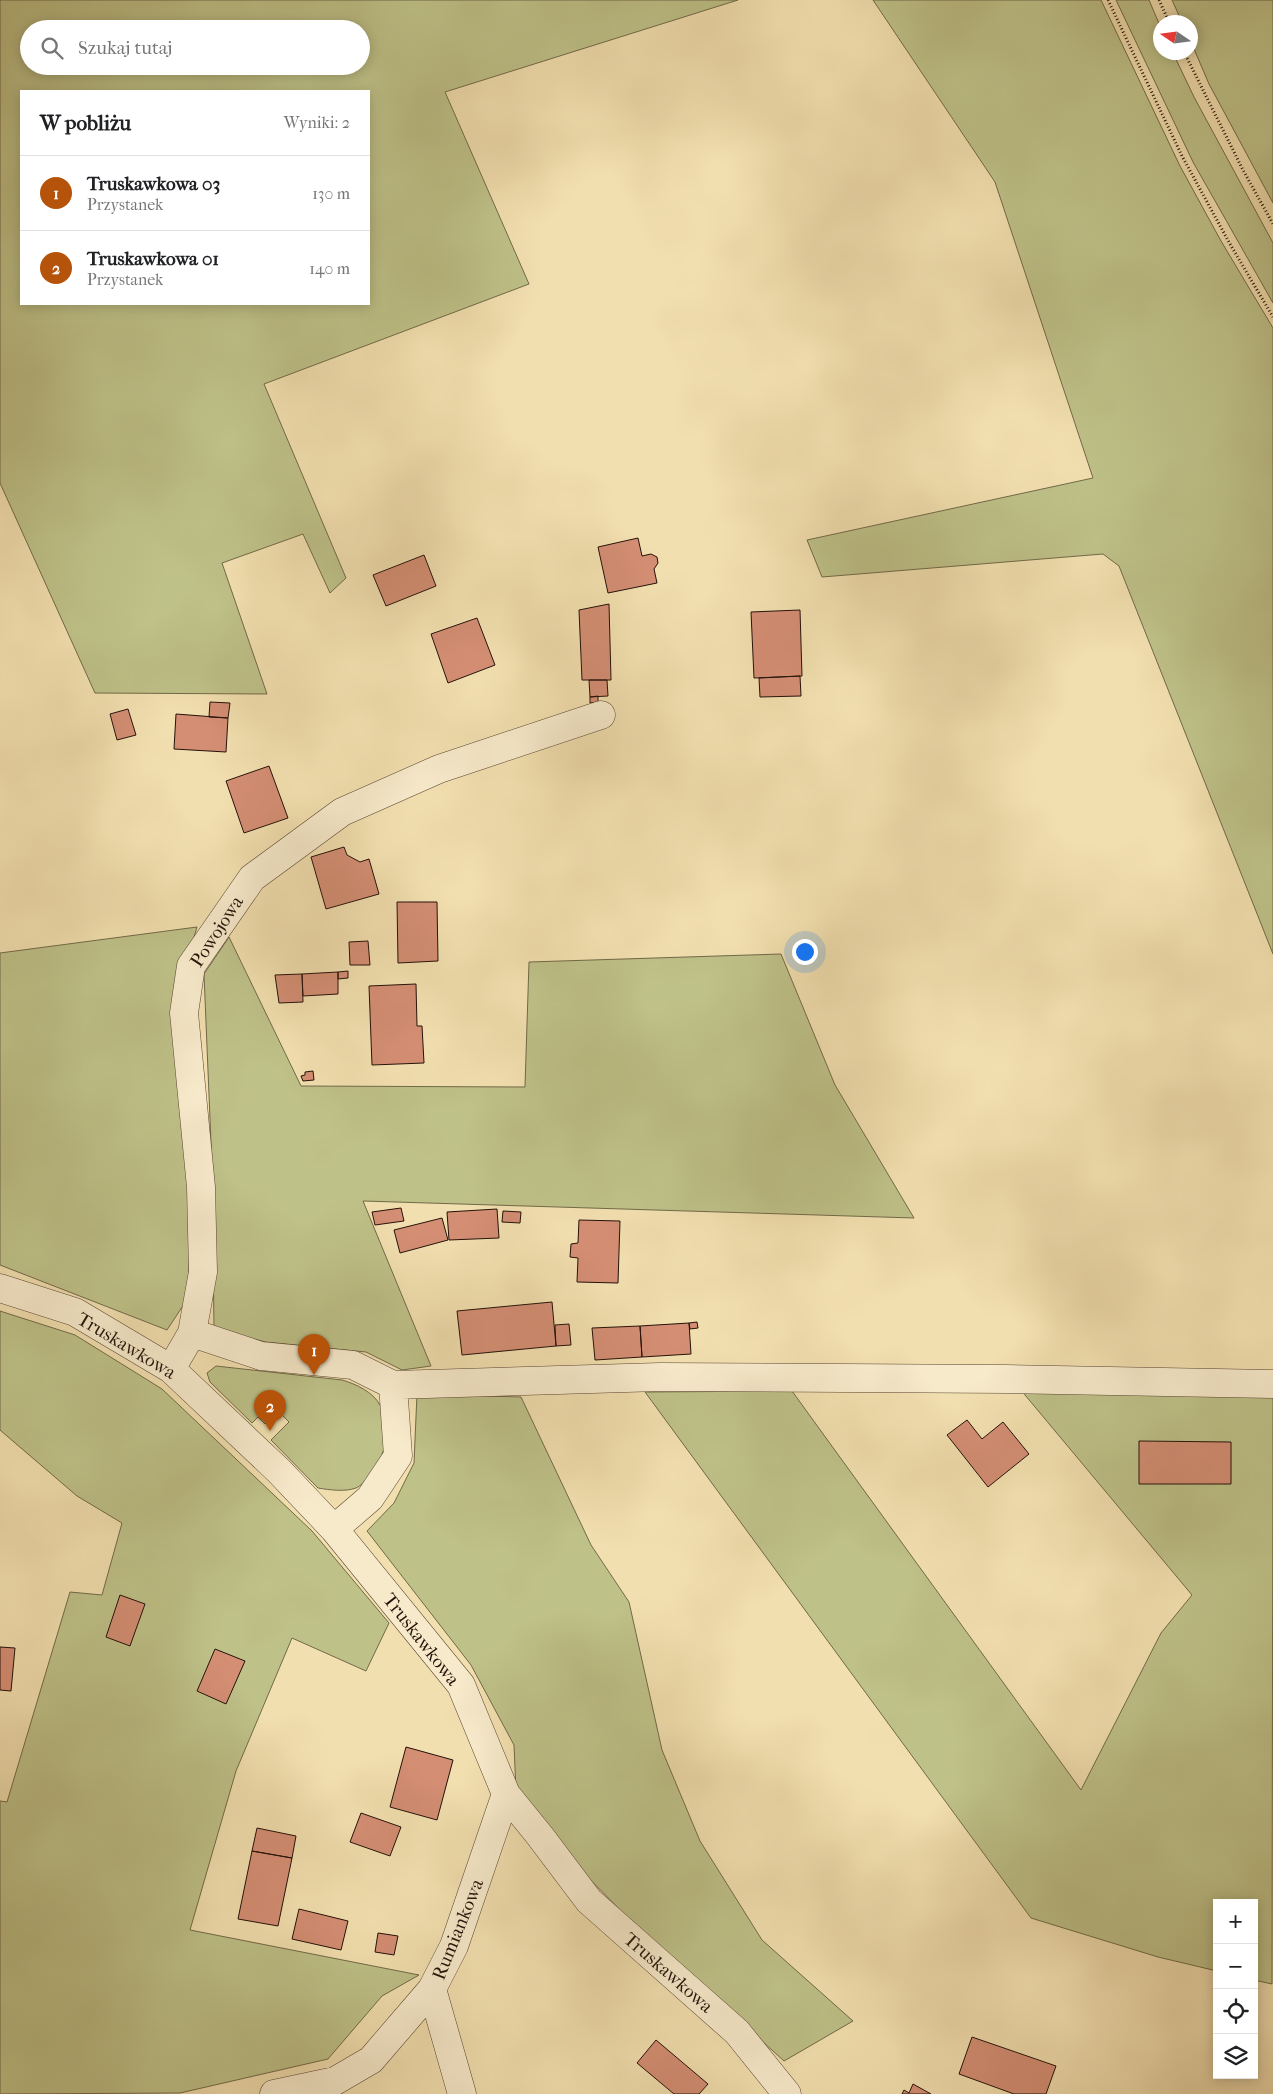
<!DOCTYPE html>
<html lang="pl">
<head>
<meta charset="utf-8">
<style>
	:root { --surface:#fff; --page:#f6f6f6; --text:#202124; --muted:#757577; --line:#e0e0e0; --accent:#b45309 }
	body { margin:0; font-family:"IM FELL French Canon",serif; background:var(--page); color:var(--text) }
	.controls { position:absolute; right:15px; bottom:15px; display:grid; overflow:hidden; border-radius:0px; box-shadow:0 2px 12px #0003 }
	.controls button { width:45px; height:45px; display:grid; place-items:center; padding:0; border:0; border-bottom:1px solid var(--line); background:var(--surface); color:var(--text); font:25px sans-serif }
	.compass { position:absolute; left:1153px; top:15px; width:45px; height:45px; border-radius:50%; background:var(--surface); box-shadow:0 2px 12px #0003; rotate:283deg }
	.you { position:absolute; left:804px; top:951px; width:18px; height:18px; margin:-12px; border:4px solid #fff; border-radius:50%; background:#1a73e8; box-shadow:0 0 0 8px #1a73e833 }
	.badge { display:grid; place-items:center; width:32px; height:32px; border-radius:50%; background:var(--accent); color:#fff; font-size:16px; font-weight:700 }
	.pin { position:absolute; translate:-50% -41px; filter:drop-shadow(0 1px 2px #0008) }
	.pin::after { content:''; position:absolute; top:26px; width:18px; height:15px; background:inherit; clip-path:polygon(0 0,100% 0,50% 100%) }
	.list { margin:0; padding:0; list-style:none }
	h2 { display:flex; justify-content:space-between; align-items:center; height:65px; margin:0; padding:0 20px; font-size:21px }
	h2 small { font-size:16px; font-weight:400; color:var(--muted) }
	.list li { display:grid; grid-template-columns:32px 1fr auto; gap:15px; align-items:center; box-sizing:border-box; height:75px; padding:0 20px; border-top:1px solid var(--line) }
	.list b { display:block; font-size:19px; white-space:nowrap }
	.list p { margin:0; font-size:16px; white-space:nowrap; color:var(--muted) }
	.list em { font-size:16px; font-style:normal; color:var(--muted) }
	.icon { flex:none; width:28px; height:28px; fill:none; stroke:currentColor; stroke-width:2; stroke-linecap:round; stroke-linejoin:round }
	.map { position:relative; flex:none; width:1273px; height:2094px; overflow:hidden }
	.search { position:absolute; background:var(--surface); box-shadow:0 2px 12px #0003; left:20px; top:20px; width:350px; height:55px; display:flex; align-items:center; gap:12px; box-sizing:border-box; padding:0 18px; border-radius:28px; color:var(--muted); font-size:19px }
	.panel { position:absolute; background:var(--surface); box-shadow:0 2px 12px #0003; left:20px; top:90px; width:350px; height:215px; border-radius:0px }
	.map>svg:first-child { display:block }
	.green { fill:#bec188; stroke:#716948; fill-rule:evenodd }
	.building { fill:#d48e74; stroke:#241109 }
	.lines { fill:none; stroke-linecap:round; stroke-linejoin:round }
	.minor-casing { stroke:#584432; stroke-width:29 }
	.path { stroke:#241109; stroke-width:3; stroke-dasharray:1 2.5; stroke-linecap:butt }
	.minor { stroke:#f7eacb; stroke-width:28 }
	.labels { text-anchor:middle; stroke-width:4; stroke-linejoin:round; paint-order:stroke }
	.street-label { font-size:19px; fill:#241109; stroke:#f7eacb }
</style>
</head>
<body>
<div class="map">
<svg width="1273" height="2094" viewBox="0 0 1273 2094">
	<rect width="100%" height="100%" fill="#f2dfaf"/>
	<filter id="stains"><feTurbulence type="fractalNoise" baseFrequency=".004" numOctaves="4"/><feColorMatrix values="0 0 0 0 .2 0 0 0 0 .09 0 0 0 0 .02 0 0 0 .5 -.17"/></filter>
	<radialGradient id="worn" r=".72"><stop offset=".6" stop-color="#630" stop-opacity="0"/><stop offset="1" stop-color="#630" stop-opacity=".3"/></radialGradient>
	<!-- green -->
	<path class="green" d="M0 0H738L445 92 529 284 264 384 346 578 330 593 303 534 222 563 267 694 95 693 0 483ZM29 29H361V66H29ZM369 91V304H21V91Z
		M873 0H1101L1180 166 1221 241 1273 328V954L1119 566 1103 554 822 577 807 540 1093 478 995 182Z
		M1116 0H1149L1160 26V52L1173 53 1194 97 1273 243V303L1193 162Z
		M1172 0H1273V203L1209 84 1191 42 1190 22H1182Z
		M197 927 171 1015 191 1205 188 1298 167 1330 0 1265V953Z
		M229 937 301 1086 525 1087 529 962 781 954 835 1085 914 1218 363 1201 431 1366 402 1370 366 1352 266 1342 214 1329 212 1167 204 974Z
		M0 1311 75 1335 162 1389 312 1531 389 1623 366 1671 292 1638 236 1771 190 1930 419 1975 382 1996 328 2059 180 2093 0 2094V1801L7 1802 70 1592 102 1595 122 1523 77 1496 0 1430Z
		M216 1366 342 1380C356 1384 373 1392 380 1405 385 1414 385 1437 384 1447 383 1458 366 1484 356 1488 345 1492 330 1490 318 1488L271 1440 289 1422 278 1411 265 1424 258 1417 252 1423 210 1382 207 1373Z
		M1020 1389 1273 1391 1272 1984 1254 1980V1903H1217V1971L1158 1957 1031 1918 645 1392 792 1391 1081 1790 1161 1633 1192 1595Z
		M417 1394 521 1397 591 1545 629 1602 662 1750 700 1841 762 1940 853 2021 784 2061 638 1928 554 1843 516 1791 514 1745 471 1665 367 1531 394 1503 414 1463Z"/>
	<!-- building -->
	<path class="building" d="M638 538 642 556 651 554 657 557 658 563 654 569 657 583 608 593 598 547Z
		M424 555 436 586 386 606 373 575Z
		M609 604 611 680H582L579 610Z
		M800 610 802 676 754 678 751 612Z
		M477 618 495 665 448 683 431 634Z
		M800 676 801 696 760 697 759 678Z
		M589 680H607L608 696 590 697Z
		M598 696V702L590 703V697Z
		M210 702 230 703 228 718 209 717Z
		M128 709 136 735 117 740 110 714Z
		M176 714 228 718 226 752 174 749Z
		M269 766 288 818 244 833 226 781Z
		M344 847 347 855 360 862 369 859 379 894 326 909 311 857Z
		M397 902H437L438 961 398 963Z
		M368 941 370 965H350L349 942Z
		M348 971V978L338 979V972Z
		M338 972V994L303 996 302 974Z
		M302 974 303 1002 279 1003 275 975Z
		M416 984 417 1026H422L424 1063 372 1065 369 986Z
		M313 1071 314 1080 303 1081 301 1076 305 1075V1072Z
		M401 1208 404 1221 375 1225 372 1212Z
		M497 1209 499 1238 449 1240 447 1212Z
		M503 1211 521 1212 520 1223 502 1222Z
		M442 1218 448 1240 400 1253 394 1230Z
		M579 1220 620 1221 618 1283 577 1282 578 1258 570 1257 571 1244 578 1243Z
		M552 1302 556 1346 462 1355 457 1311Z
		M697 1322 698 1328 690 1329 689 1323Z
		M689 1323 691 1354 642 1357 640 1326Z
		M569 1324 571 1345 556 1346 555 1325Z
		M640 1326 642 1357 595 1360 592 1328Z
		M967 1420 982 1439 1003 1422 1029 1454 988 1487 947 1435Z
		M1139 1441 1231 1442V1484H1139Z
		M120 1595 145 1604 130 1646 106 1637Z
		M0 1647 15 1648 11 1691 0 1690Z
		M215 1649 245 1661 226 1704 197 1691Z
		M406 1747 453 1760 437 1820 390 1807Z
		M361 1813 401 1827 390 1856 350 1842Z
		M257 1828 296 1836 292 1858 252 1851Z
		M252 1851 292 1858 278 1926 238 1919Z
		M299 1909 348 1921 341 1950 292 1939Z
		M378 1933 398 1936 394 1955 375 1952Z
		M972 2037 1056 2066 1046 2094H1014L959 2074Z
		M656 2040 708 2084 699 2094H674L637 2063Z
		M913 2084 931 2094H902L904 2090 909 2093Z"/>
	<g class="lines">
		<defs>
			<path id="minor" d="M0 1288 75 1312 171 1369 279 1471 334 1529 461 1685 506 1794 540 1836 589 1901 737 2032 787 2094
				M192 1333 261 1356 353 1365 393 1385 398 1456 370 1498 334 1529
				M171 1369 192 1333 203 1272 201 1187 184 1013 191 966 252 878 342 812 439 769 601 715
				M393 1385 660 1377 1006 1379 1273 1384
				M432 1989 462 2094
				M274 2094 335 2081 371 2060 432 1989 454 1946 506 1794"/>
		</defs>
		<!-- minor casing -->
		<use href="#minor" class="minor-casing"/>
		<!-- path -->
		<path class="path" d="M1108 0 1182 156 1230 244 1273 317
			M1159 0 1169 22
			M1184 52 1243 170 1273 224"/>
		<!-- minor -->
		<use href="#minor" class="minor"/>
	</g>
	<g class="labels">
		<!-- street labels -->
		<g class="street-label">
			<text transform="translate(216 931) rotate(-57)" y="7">Powojowa</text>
			<text transform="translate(127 1345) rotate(31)" y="7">Truskawkowa</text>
			<text transform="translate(422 1639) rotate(52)" y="7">Truskawkowa</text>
			<text transform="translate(457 1929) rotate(-68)" y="7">Rumiankowa</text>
			<text transform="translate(669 1972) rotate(41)" y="7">Truskawkowa</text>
		</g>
	</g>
	<rect width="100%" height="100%" filter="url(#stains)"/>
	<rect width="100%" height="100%" fill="url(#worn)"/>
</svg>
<div class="controls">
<button>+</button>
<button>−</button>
<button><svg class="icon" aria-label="locate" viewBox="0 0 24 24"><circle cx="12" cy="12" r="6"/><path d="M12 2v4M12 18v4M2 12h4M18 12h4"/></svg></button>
<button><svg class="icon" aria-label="layers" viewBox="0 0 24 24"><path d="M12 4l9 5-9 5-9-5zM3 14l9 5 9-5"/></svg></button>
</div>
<svg class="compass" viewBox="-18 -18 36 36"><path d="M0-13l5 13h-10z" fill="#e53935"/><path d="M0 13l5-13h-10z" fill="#757577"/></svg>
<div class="you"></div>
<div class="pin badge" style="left:314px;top:1375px">1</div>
<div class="pin badge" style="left:270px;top:1431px">2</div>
<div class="search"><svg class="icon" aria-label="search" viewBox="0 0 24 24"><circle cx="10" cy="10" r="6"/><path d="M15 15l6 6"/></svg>Szukaj tutaj</div>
<section class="panel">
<h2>W pobliżu<small>Wyniki: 2</small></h2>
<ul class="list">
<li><span class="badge">1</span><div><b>Truskawkowa 03</b><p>Przystanek</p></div><em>130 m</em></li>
<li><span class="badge">2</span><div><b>Truskawkowa 01</b><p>Przystanek</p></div><em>140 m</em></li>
</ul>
</section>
</div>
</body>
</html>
